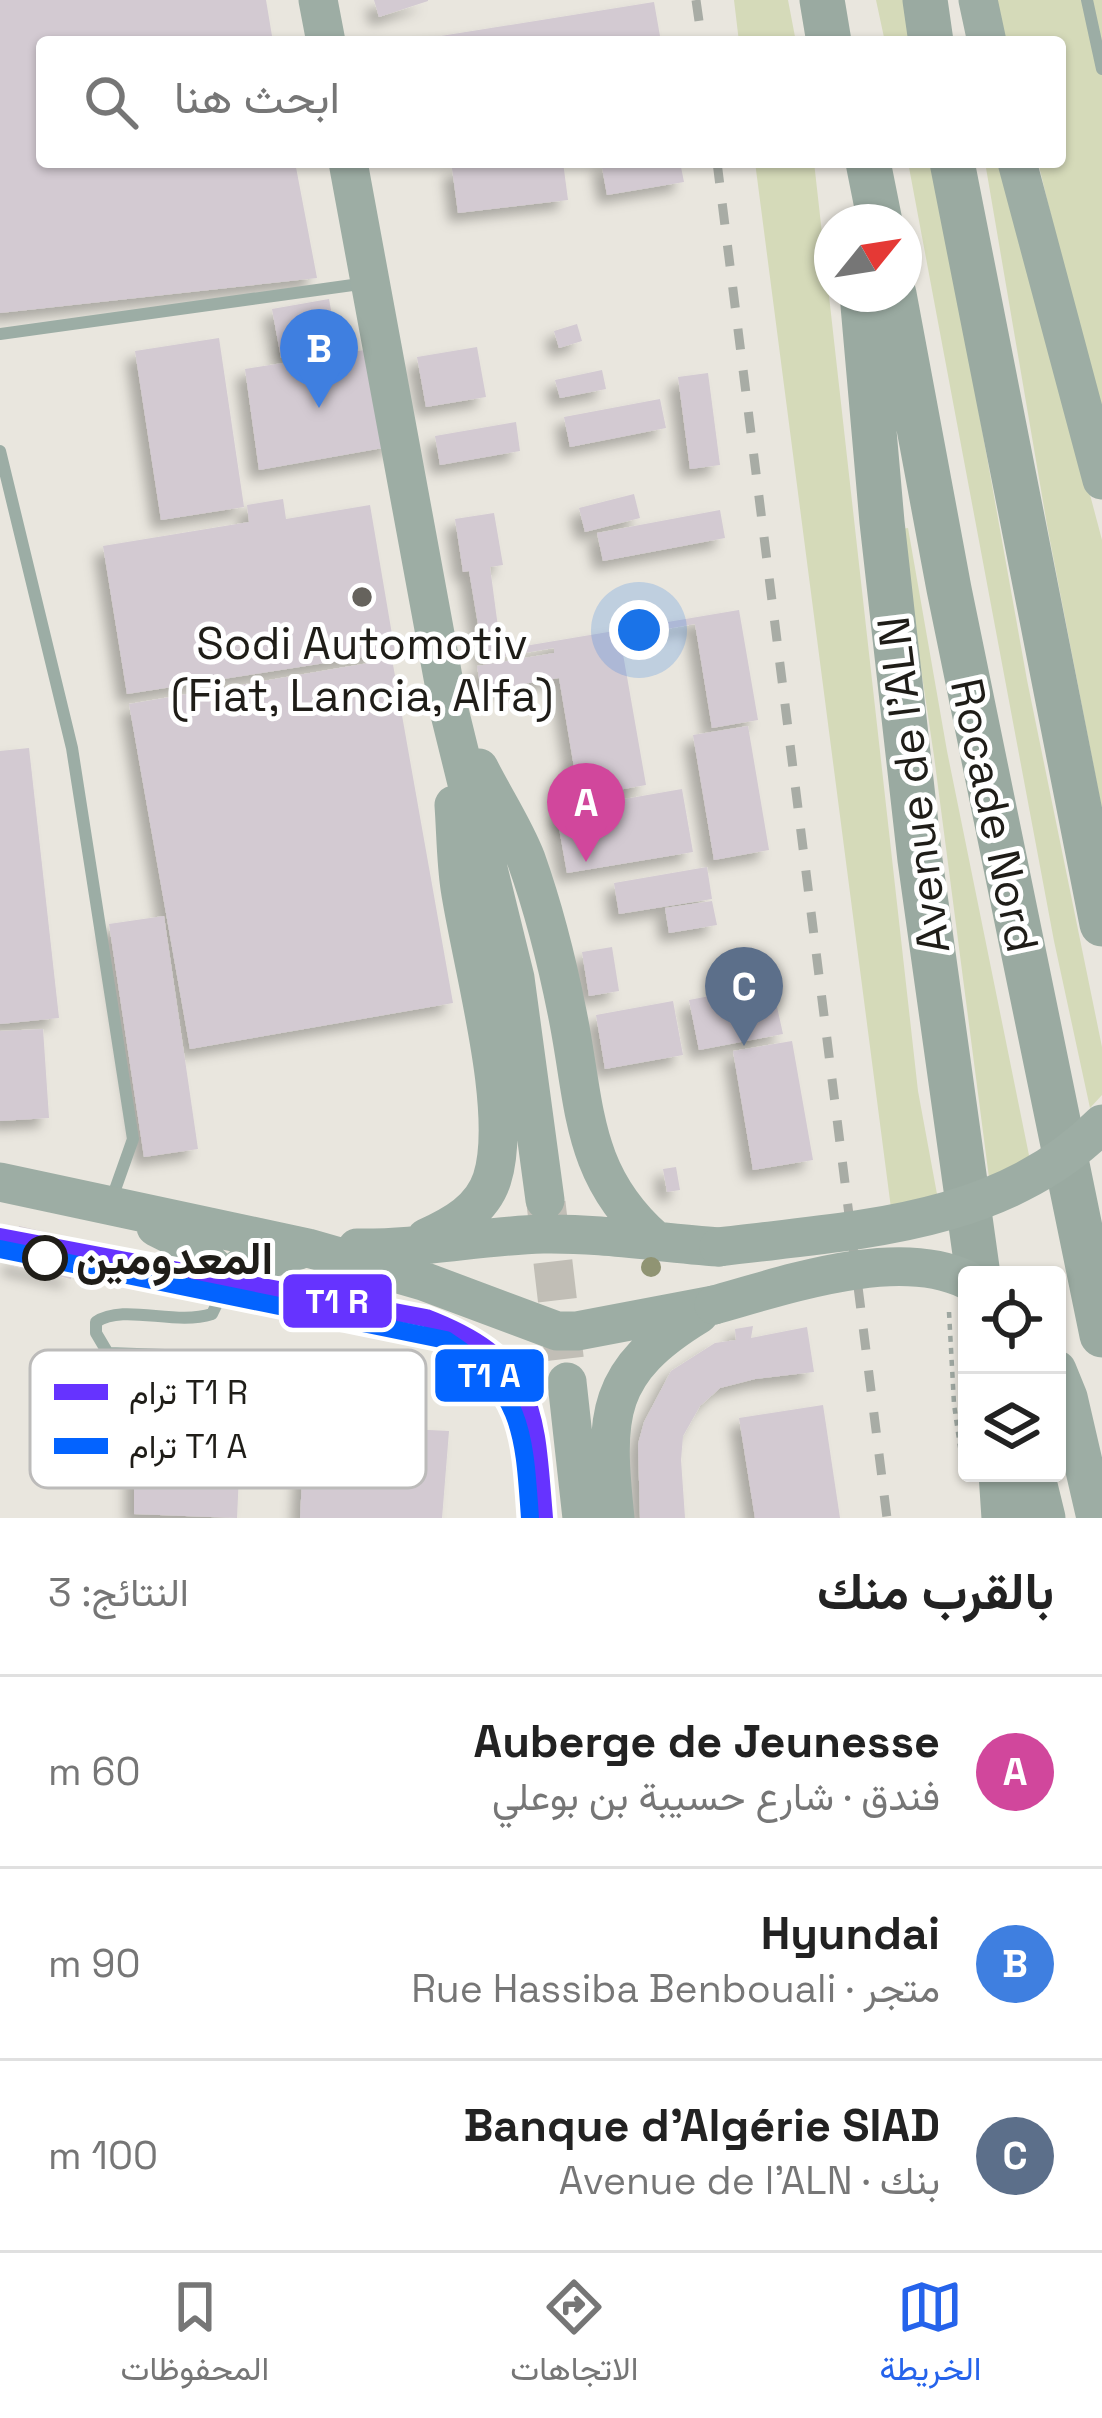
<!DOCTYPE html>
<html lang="ar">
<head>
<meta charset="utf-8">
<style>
	:root { --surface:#fff; --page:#f6f6f6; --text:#222; --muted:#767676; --line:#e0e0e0; --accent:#2563eb }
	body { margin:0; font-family:"Space Grotesk",Vazirmatn,sans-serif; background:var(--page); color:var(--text); direction:rtl }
	.controls { position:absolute; right:36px; bottom:36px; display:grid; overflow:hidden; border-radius:12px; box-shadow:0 3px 9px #0004 }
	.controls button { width:108px; height:108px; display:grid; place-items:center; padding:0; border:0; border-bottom:3px solid var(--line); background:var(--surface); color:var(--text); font:60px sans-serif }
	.compass { position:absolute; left:814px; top:204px; width:108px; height:108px; border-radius:50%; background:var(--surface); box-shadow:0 3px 9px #0004; rotate:60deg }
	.you { position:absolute; left:639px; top:630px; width:42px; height:42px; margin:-30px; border:9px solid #fff; border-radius:50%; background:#1a73e8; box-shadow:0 0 0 18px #1a73e833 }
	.badge { display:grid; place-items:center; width:78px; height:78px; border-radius:50%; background:var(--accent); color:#fff; font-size:39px; font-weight:700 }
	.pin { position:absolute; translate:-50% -99px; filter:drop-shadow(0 3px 6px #0008) }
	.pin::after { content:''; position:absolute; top:63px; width:42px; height:36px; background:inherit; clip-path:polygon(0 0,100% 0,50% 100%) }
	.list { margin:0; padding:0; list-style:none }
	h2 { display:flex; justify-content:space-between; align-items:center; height:156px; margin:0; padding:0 48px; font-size:51px }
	h2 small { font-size:39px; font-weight:400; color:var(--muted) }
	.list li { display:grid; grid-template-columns:78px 1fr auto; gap:36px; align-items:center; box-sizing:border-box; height:192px; padding:0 48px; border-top:3px solid var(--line) }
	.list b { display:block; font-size:45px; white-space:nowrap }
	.list p { margin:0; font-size:39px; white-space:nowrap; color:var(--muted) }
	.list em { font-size:39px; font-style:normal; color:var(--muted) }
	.icon { flex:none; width:66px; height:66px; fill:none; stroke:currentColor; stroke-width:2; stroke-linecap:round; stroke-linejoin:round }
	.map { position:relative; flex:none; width:1102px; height:1518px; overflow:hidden; direction:ltr }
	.search { position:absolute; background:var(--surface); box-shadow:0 3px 9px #0004; left:36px; right:36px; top:36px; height:132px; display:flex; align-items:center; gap:30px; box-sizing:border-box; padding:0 42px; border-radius:12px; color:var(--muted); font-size:45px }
	.sheet { height:732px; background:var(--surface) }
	nav { display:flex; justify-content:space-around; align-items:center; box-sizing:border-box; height:168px; border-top:3px solid var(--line); background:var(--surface); font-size:33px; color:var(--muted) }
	nav a { display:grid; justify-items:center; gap:6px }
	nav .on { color:var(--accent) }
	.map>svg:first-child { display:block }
	.green { fill:#d5dab9 }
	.building { fill:#d3cad2; filter:url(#shadow) }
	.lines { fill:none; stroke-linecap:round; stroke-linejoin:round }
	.primary-tunnel { stroke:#c1beb6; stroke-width:39; stroke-dasharray:39 20; stroke-linecap:butt }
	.path { stroke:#9ea7a1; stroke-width:4.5; stroke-dasharray:6 6; stroke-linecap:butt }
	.lane { stroke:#9cada5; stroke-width:12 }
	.primary { stroke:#9dada4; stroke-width:39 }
	.highway { stroke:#9aaaa1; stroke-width:45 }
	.rail { stroke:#a8aca5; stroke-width:9; stroke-dasharray:21 21; stroke-linecap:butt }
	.primary-bridge { stroke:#9dada4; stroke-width:39 }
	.tram-1-casing { stroke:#fff; stroke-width:27 }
	.tram-2-casing { stroke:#fff; stroke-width:27 }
	.tram-1 { stroke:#63f; stroke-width:18 }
	.tram-2 { stroke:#0363ff; stroke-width:18 }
	.tree { fill:#909473 }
	.poi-dot { fill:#66635d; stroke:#fff; stroke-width:4.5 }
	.stop-dot { fill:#fff; stroke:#1f1d18; stroke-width:6 }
	.labels { text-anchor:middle; stroke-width:10; stroke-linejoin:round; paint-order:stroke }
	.poi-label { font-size:45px; fill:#1f1d18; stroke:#fff }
	.street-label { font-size:45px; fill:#1f1d18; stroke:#fff }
	.stop-label { font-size:45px; font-weight:bold; fill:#1f1d18; stroke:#fff; text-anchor:start }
	.key { fill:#fff; stroke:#bcbbba; stroke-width:3 }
	.key-label { font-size:33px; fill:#1f1d18 }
	.line-badge { stroke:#fff; stroke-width:4.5 }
	.badge-label { font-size:33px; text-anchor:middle; font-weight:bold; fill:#fff }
</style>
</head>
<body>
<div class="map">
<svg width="1102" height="1518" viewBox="0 0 1102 1518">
	<defs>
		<filter id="shadow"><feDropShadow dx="-9" dy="9" stdDeviation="6" flood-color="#0004"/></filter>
	</defs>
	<rect width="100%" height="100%" fill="#e9e6de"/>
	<!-- green -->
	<path class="green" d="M734 0H788L796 42H739Z
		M876 0H906L913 42H885Z
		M995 0H1102V427L1038 162H1060V42H1005Z
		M755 162H814L918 1091 939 1205 892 1216Z
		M908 162H934L1027 680 1102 1047V1095L1090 1108 1054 941Z
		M985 162H1002L1102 540V810L1047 525Z
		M908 528 947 751 1032 1170 991 1193 934 756 900 529Z"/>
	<!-- building -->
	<path class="building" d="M0 0H266L273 42H42V162H295L317 278 0 313Z
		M374 0H428V1L379 17Z
		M654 2 661 42H422V39Z
		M500 162H563L568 200 458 213 452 168Z
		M601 162H680L684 182 607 195Z
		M329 299 338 349 281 358 272 309Z
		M577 324 582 341 559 348 554 331Z
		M219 338 244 507 161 520 135 351Z
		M477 347 486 397 426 407 417 357Z
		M377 348 394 446 259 470 245 369Z
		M602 370 606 389 560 398 555 380Z
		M708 373 720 465 690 469 678 377Z
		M660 399 666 428 570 447 564 417Z
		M516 422 520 451 440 465 435 436Z
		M634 494 640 518 585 532 579 508Z
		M283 499 286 519 370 505 395 652 127 694 103 546 249 522 247 505Z
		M720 510 725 538 603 561 597 533Z
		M494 513 503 565 490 567 501 650 739 610 758 720 712 728 695 624 620 637 646 785 579 797 559 678 481 691 477 666 554 653V648L484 660 469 571 463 572 455 519Z
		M392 659 453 1003 190 1049 129 704Z
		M748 726 769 850 714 860 693 735Z
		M29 748 59 1018 0 1024V751Z
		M682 789 693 852 567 873 556 811Z
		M707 867 712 899 619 914 614 883Z
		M712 901 717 925 669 933 665 908Z
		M164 916 198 1149 144 1157 109 924Z
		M612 947 619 991 589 996 582 952Z
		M772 984 783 1034 699 1050 689 1000Z
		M673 1001 683 1055 605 1069 596 1015Z
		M43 1029 49 1118 0 1121V1031Z
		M792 1041 813 1160 753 1170 733 1051Z
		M676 1167 680 1190 667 1192 663 1169Z
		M19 1226 80 1240 78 1248 17 1233Z
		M13 1257 73 1271 71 1279 10 1265Z
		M753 1326 751 1338 807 1327 814 1372 755 1379 720 1388 700 1406 683 1436 681 1460 685 1518H640L638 1444 644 1422 671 1371 715 1343 736 1340 735 1329Z
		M823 1405 840 1518H755L739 1418Z
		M305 1424 449 1431 442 1518H300Z
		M134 1469 239 1474 237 1518 134 1514Z"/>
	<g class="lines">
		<!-- primary-tunnel -->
		<path class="primary-tunnel" d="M546 1203 567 1382"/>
		<!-- path -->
		<path class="path" d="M949 1312 954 1404 963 1468"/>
		<!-- lane -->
		<path class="lane" d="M1087 0 1102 69
			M0 334 367 283
			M0 451 72 748 133 1139 111 1201
			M109 1353 249 1358C269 1369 268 1382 265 1403L243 1418H176L135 1399 96 1333V1322C124 1303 174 1326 212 1314L225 1287"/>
		<!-- primary -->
		<path class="primary" d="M318 0 326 42
			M978 0 987 42
			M348 162 449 710 515 978 545 1200
			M1017 162 1102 480
			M479 768C494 798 514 828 526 859 543 907 557 962 567 1012 586 1104 579 1173 655 1240
			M0 1182 308 1248 423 1281 557 1331H577L714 1305
			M156 1227 186 1242 227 1280 243 1266 299 1250
			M426 1238C454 1225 482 1210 492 1179 514 1111 471 962 460 888 456 861 456 833 454 805
			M357 1248C420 1249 480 1236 543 1234 602 1233 660 1243 719 1247
			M1057 1370 1068 1397 1096 1518
			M567 1382 582 1518
			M615 1518C604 1415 605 1371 699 1314"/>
		<!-- highway -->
		<path class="highway" d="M822 0 829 42
			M925 0 931 42
			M868 162 880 222
			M952 162 1102 924
			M862 294 882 522 920 860 978 1275
			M894 294 949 589 1102 1335
			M1001 1473 1004 1518
			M1032 1473 1043 1518"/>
		<!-- rail -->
		<path class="rail" d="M696 0 702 42
			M717 162 887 1518"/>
		<!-- primary-bridge -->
		<path class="primary-bridge" d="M719 1247C852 1230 1001 1226 1102 1124
			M714 1305C786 1285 897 1246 967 1280"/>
		<defs>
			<path id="tram-1" d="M0 1237 426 1318C538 1361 535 1410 544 1518"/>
			<path id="tram-2" d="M0 1249 446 1340C523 1390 524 1432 530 1518"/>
		</defs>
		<!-- tram-1 casing -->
		<use href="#tram-1" class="tram-1-casing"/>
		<!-- tram-2 casing -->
		<use href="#tram-2" class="tram-2-casing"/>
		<!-- tram-1 -->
		<use href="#tram-1" class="tram-1"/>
		<!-- tram-2 -->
		<use href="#tram-2" class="tram-2"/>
	</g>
	<!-- trees -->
	<circle class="tree" cx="651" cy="1267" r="10"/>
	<!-- markers -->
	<circle class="poi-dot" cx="362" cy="597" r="12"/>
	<circle class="stop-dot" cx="45" cy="1258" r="20"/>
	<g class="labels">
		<!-- poi labels -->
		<g class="poi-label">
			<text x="362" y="659">Sodi Automotiv<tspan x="362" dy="52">(Fiat, Lancia, Alfa)</tspan></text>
		</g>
		<!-- street labels -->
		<g class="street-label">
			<text transform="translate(913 785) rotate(-97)" y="16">Avenue de l'ALN</text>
			<text transform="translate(995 815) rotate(78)" y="16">Rocade Nord</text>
		</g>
		<!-- stop labels -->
		<g class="stop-label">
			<text x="76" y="1274">المعدومين</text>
		</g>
	</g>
	<!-- legend -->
	<rect x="30" y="1350" width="396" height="138" rx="18" class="key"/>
	<rect x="54" y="1384" width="54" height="16" fill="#63f"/>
	<rect x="54" y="1438" width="54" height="16" fill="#0363ff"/>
	<g class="key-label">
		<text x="129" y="1404">ترام T1 R</text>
		<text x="129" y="1458">ترام T1 A</text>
	</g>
	<g class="line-badge">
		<rect x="281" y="1272" width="113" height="58" rx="12" fill="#63f"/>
		<rect x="433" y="1347" width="113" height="57" rx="12" fill="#0363ff"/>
	</g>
	<g class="badge-label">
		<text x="337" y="1313">T1 R</text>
		<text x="489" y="1387">T1 A</text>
	</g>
</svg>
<div class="controls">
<button><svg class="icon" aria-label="locate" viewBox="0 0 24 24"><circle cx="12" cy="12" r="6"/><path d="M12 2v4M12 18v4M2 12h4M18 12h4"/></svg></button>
<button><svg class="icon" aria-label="layers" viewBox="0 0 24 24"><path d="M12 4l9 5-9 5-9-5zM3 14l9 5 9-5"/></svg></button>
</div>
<svg class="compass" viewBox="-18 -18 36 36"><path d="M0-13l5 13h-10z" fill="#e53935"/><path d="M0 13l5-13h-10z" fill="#767676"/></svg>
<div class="you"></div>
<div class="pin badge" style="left:586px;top:862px;background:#d1479c">A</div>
<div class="pin badge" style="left:319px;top:408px;background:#3f7fe0">B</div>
<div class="pin badge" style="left:744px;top:1046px;background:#5c6f8a">C</div>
<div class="search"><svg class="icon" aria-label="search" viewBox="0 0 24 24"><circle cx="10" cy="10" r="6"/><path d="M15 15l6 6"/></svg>ابحث هنا</div>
</div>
<section class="sheet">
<h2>بالقرب منك<small>النتائج: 3</small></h2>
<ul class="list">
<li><span class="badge" style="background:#d1479c">A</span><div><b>Auberge de Jeunesse</b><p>فندق · شارع حسيبة بن بوعلي</p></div><em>60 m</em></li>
<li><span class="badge" style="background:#3f7fe0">B</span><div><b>Hyundai</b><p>متجر · Rue Hassiba Benbouali</p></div><em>90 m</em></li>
<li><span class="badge" style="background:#5c6f8a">C</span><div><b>Banque d'Algérie SIAD</b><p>بنك · Avenue de l'ALN</p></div><em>100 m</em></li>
</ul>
</section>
<nav>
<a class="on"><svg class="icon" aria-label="map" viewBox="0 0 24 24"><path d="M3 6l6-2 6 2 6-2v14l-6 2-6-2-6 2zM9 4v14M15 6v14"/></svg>الخريطة</a>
<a><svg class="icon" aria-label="directions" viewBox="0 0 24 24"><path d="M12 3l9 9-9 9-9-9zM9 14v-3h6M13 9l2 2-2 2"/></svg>الاتجاهات</a>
<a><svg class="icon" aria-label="saved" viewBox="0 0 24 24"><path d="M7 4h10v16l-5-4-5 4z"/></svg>المحفوظات</a>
</nav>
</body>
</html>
